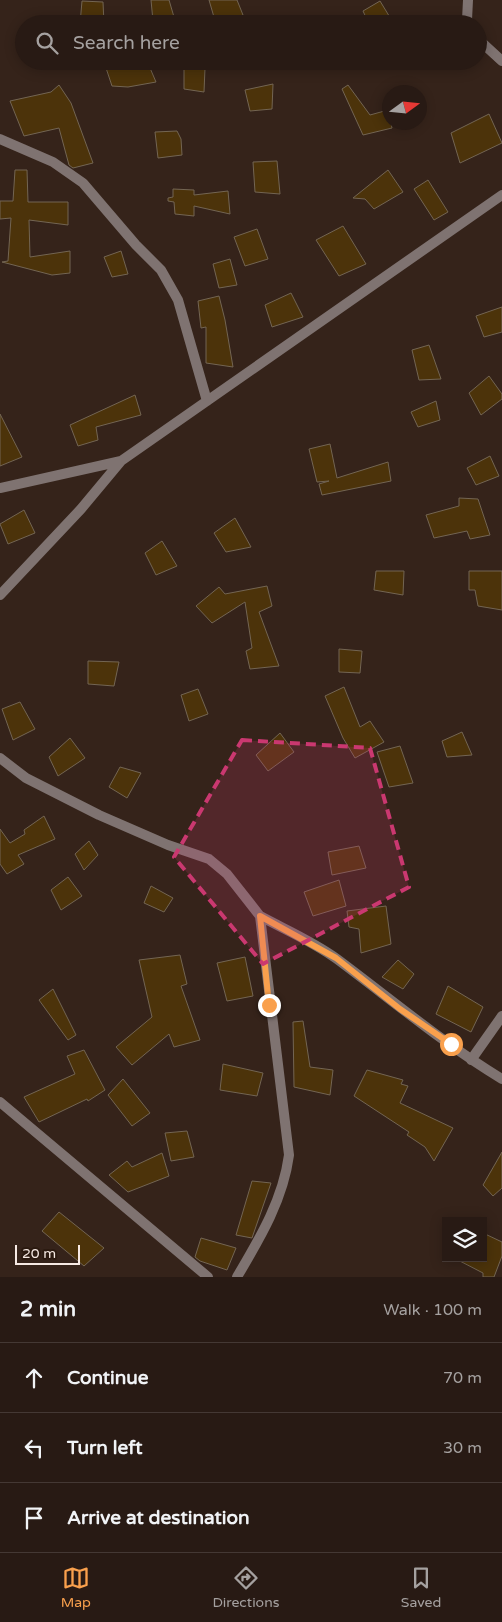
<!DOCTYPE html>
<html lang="en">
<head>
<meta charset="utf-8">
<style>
	:root { --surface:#281a14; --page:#30231d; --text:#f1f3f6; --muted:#a5a1a0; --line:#443834; --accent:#f9a04d }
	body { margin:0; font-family:"Varela Round",sans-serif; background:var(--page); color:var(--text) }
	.controls { position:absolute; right:15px; bottom:15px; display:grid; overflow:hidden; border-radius:0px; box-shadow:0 2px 12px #0003 }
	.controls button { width:45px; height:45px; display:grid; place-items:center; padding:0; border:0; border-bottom:1px solid var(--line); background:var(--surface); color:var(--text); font:25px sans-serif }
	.compass { position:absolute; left:382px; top:85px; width:45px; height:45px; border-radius:50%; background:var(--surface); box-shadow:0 2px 12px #0003; rotate:75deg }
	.scale { position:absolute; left:15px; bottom:12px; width:65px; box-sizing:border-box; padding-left:5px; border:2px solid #f7eae4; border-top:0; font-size:14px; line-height:18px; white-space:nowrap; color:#f7eae4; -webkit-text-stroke:4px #2b1a10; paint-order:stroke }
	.stop { position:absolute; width:15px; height:15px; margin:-11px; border:4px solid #f9a04d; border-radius:50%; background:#fff }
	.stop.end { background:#f9a04d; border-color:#fff; box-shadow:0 1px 5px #0008 }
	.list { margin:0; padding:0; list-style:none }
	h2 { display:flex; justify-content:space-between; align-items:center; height:65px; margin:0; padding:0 20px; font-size:21px }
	h2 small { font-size:16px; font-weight:400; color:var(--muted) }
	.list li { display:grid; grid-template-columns:32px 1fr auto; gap:15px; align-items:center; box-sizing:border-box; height:70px; padding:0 20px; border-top:1px solid var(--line) }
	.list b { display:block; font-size:19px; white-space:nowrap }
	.list em { font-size:16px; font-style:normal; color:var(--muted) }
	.icon { flex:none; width:28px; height:28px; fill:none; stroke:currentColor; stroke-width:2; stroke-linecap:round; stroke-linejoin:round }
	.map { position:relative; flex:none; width:502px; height:1277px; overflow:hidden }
	.search { position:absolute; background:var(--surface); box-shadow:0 2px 12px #0003; left:15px; right:15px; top:15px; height:55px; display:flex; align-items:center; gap:12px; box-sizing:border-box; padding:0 18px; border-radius:28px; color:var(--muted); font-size:19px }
	.sheet { height:275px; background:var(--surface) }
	nav { display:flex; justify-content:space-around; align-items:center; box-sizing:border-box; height:70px; border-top:1px solid var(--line); background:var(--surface); font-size:14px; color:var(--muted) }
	nav a { display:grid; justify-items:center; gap:2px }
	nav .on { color:var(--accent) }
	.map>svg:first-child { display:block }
	.building { fill:#4c330a; stroke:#736553 }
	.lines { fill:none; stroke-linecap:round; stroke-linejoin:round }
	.minor { stroke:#7f7371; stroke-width:10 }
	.route { stroke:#f9a04d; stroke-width:6 }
	.marked { fill:#ca3870; fill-opacity:0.2; stroke:#ca3870; stroke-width:4; stroke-dasharray:10 6; stroke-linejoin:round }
</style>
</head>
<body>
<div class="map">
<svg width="502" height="1277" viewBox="0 0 502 1277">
	<rect width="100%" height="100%" fill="#35231a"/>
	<!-- building -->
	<path class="building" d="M151 0H169L174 17 153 21Z
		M209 0H237L243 15 216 24Z
		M82 1 103 2 104 24H80Z
		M380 1 394 24H369L363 11Z
		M140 61H147L156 82 128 87 112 86 106 68 124 64V67Z
		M205 68 204 92 184 89V69Z
		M273 84 272 109 250 111 245 90Z
		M59 85 71 103 93 163 73 168 69 165 59 128 24 136 10 101 51 92Z
		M348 85 370 115 388 110 392 128 363 135 342 89Z
		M489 114 502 143 460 163 451 133Z
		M177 131 181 139 182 155 158 158 155 132Z
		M277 161 280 194 255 192 253 162Z
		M15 170H27L28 202H68V225L29 220 30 257 70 251V273L52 275 2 262 8 261 11 218 0 219V201H13Z
		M388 170 403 192 374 209 365 199 353 198Z
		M428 180 448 212 434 220 414 189Z
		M173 189 194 190V195L228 191 230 214 194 206V216L175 214 174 202 168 201V198L173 197Z
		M343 226 366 264 339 276 316 240Z
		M257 229 268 259 245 266 234 237Z
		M121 251 128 274 112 277 104 257Z
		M230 259 237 285 219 288 213 264Z
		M291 293 303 317 272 327 265 305Z
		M219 296 225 320 233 367 206 363V327L201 328 198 301Z
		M502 307V332L484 337 476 316Z
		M429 345 441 379 419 380 412 350Z
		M489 376 502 394V399L481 415 469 393Z
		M135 395 141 415 96 427 98 440 78 446 70 425Z
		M436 401 440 420 418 427 411 412Z
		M0 414 22 457 0 466Z
		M330 444 337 478 388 462 391 481 322 495 319 484 329 481 317 482 309 449Z
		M490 456 499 476 476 485 467 468Z
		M459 498 478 499 490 535 470 539 467 531 434 538 426 515 459 506Z
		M24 510 35 533 8 544 0 524Z
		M235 518 251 547 226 552 214 533Z
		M162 541 177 566 156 575 145 553Z
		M376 571H404L403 595 374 590Z
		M469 571H502V610L478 606 475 590H469Z
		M267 586 272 606 259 612 279 666 250 669 246 651 252 648 245 602 212 623 196 606 219 587 225 594Z
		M339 649 362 651 360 673 339 672Z
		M88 661 119 662 114 686 88 684Z
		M344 687 360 727 370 721 384 742 355 758 343 738 325 696Z
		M198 689 208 714 189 721 181 695Z
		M20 702 35 729 13 740 2 709Z
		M462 732 472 755 447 757 442 741Z
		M280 733 294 752 268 771 256 755Z
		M70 738 85 758 58 776 49 757Z
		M400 746 413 783 389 787 377 752Z
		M120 767 141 773 127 798 109 787Z
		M44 816 55 839 18 855 24 864 7 874 0 864V829L10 843 25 834 24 830Z
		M89 841 98 855 84 870 75 854Z
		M359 846 366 868 332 875 328 852Z
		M68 877 82 896 61 910 51 890Z
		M339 880 346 906 313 916 304 892Z
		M151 886 173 898 164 912 144 903Z
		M386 906 391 944 361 953 359 929 349 927 347 911Z
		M180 955 187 984 181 986 200 1040 174 1047 169 1034 132 1065 116 1047 152 1017 139 960Z
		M245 957 253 996 227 1001 217 963Z
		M398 960 414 974 403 989 382 977Z
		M448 986 483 1007 471 1032 436 1014Z
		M53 989 76 1035 68 1040 39 1000Z
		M303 1021 310 1067 333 1070 330 1095 294 1087 293 1022Z
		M84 1050 105 1090 88 1101 87 1099 39 1122 24 1097 75 1074 67 1056Z
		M223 1064 263 1073 257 1096 220 1090Z
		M367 1070 403 1080 401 1084 408 1086 400 1103 453 1128 434 1161 425 1147 407 1135 409 1132 354 1096Z
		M123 1079 150 1113 132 1126 108 1095Z
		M187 1131 194 1157 171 1161 165 1133Z
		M502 1152V1188L493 1196 483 1185Z
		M162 1153 169 1176 128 1192 109 1175 127 1161 132 1167Z
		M252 1181 271 1183 252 1238 236 1235Z
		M59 1212 104 1248 84 1266 42 1231Z
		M483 1233 502 1242V1256L494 1277H483V1273L454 1258H483Z
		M201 1238 236 1248 227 1270 200 1261 195 1257Z"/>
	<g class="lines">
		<!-- minor -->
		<path class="minor" d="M468 0 467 20 470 24
			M478 39 502 61
			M0 139 53 162 83 183 136 245 161 270 178 300 207 401
			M0 488 121 461
			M0 595 81 509 121 461 502 195
			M0 758 26 778 99 815 168 845 209 859 227 874 260 916 289 1155C283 1200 260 1238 237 1277
			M260 916C286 930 314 942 337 959 392 1000 444 1044 502 1079
			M471 1060 502 1016
			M0 1102 208 1277"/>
	</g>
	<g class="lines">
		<!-- route -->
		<path class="route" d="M269 1005 260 916 336 958 400 1009 451 1044"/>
	</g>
	<!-- marked area -->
	<path class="marked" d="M242 740 370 748 409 887 263 964 174 857Z"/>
</svg>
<div class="controls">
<button><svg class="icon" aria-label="layers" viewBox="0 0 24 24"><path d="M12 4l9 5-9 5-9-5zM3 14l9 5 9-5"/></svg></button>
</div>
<svg class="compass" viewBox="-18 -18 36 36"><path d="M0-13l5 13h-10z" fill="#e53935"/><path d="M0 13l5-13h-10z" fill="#a5a1a0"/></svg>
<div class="scale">20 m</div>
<div class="stop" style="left:451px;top:1044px"></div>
<div class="stop end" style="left:269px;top:1005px"></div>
<div class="search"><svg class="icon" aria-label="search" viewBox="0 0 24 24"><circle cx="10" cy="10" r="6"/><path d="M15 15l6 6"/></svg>Search here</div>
</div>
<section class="sheet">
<h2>2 min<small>Walk · 100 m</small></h2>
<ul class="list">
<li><svg class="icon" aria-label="ahead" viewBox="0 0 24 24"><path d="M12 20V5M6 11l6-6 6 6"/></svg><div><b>Continue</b></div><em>70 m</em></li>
<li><svg class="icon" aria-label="left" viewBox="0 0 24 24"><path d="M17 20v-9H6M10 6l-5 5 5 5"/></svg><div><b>Turn left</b></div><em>30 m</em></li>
<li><svg class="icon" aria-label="arrive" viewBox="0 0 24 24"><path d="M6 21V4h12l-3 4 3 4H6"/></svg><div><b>Arrive at destination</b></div></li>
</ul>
</section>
<nav>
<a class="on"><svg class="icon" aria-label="map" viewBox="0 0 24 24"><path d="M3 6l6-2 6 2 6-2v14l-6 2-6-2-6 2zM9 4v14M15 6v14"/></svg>Map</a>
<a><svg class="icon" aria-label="directions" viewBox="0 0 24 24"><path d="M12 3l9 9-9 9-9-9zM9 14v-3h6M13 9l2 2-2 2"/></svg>Directions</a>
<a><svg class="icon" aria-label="saved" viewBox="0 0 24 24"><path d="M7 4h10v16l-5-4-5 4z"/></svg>Saved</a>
</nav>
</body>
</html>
